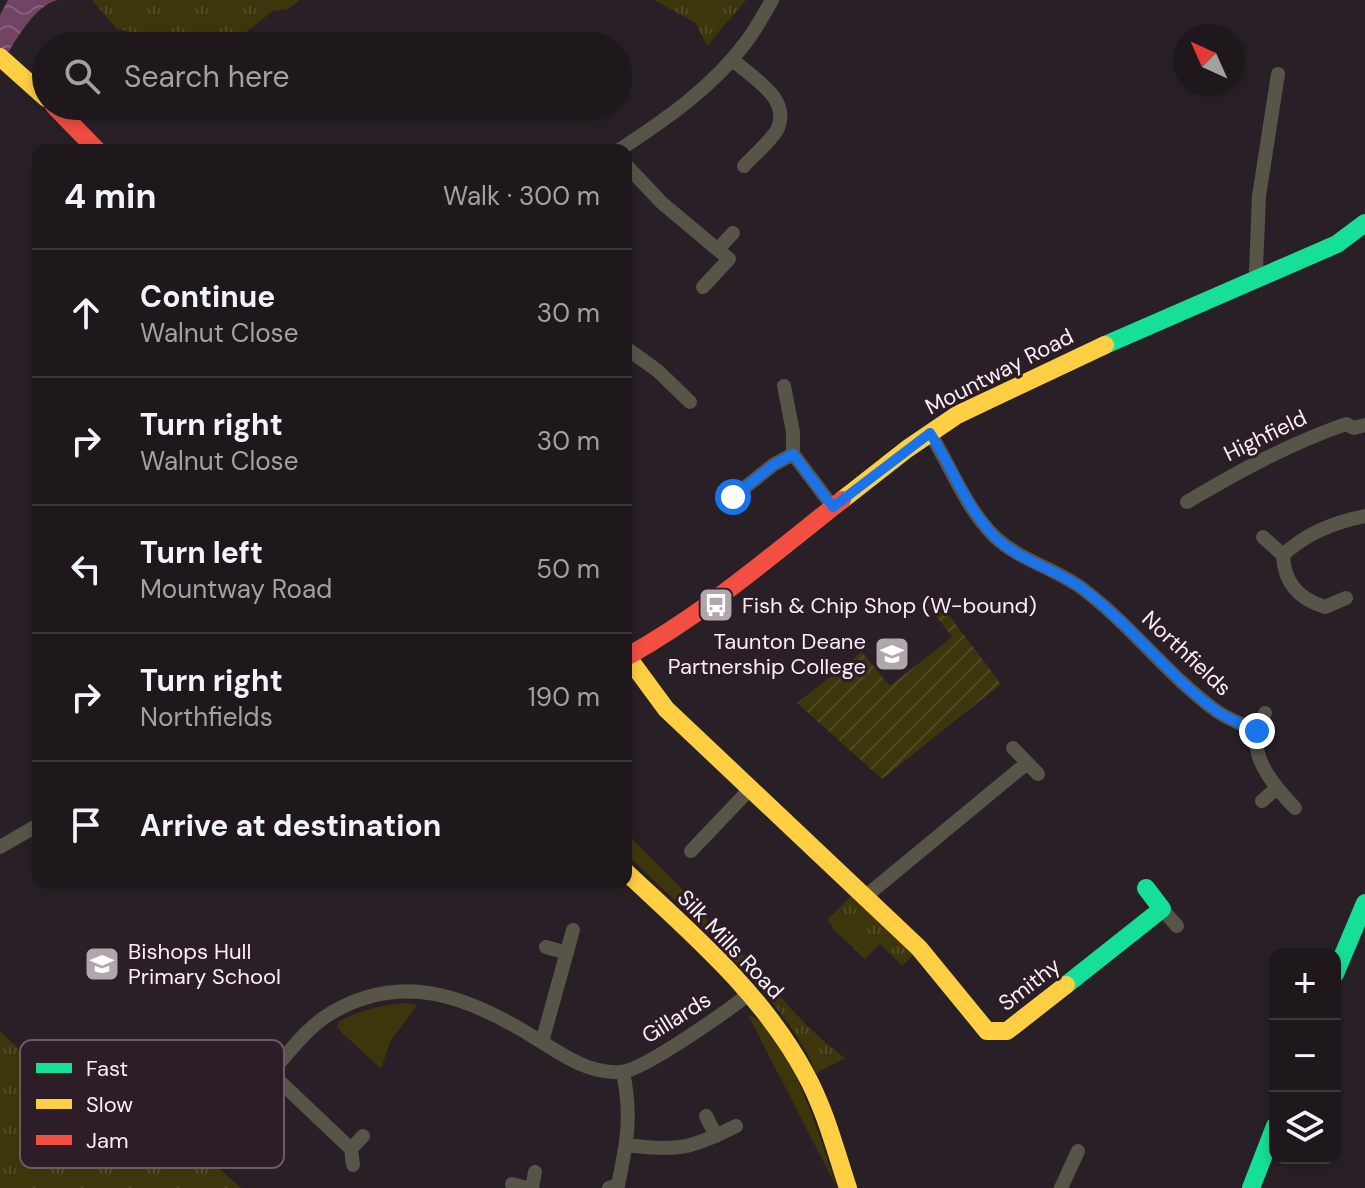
<!DOCTYPE html>
<html lang="en">
<head>
<meta charset="utf-8">
<style>
	:root { --surface:#1e181c; --page:#2b2529; --text:#f1f3f6; --muted:#a1a0a3; --line:#3c373b }
	body { margin:0; font-family:"DM Sans",sans-serif; background:var(--page); color:var(--text) }
	.controls { position:absolute; right:24px; bottom:24px; display:grid; overflow:hidden; border-radius:16px; box-shadow:0 4px 12px #0003 }
	.controls button { width:72px; height:72px; display:grid; place-items:center; padding:0; border:0; border-bottom:2px solid var(--line); background:var(--surface); color:var(--text); font:40px sans-serif }
	.compass { position:absolute; left:1173px; top:24px; width:72px; height:72px; border-radius:50%; background:var(--surface); box-shadow:0 4px 12px #0003; rotate:315deg }
	.stop { position:absolute; width:24px; height:24px; margin:-18px; border:6px solid #1a73e8; border-radius:50%; background:#fff }
	.stop.end { background:#1a73e8; border-color:#fff; box-shadow:0 2px 8px #0008 }
	.list { margin:0; padding:0; list-style:none }
	h2 { display:flex; justify-content:space-between; align-items:center; height:104px; margin:0; padding:0 32px; font-size:34px }
	h2 small { font-size:26px; font-weight:400; color:var(--muted) }
	.list li { display:grid; grid-template-columns:52px 1fr auto; gap:24px; align-items:center; box-sizing:border-box; height:128px; padding:0 32px; border-top:2px solid var(--line) }
	.list b { display:block; font-size:30px; white-space:nowrap }
	.list p { margin:0; font-size:26px; white-space:nowrap; color:var(--muted) }
	.list em { font-size:26px; font-style:normal; color:var(--muted) }
	.icon { flex:none; width:44px; height:44px; fill:none; stroke:currentColor; stroke-width:2; stroke-linecap:round; stroke-linejoin:round }
	.map { position:relative; flex:none; width:1365px; height:1188px; overflow:hidden }
	.search { position:absolute; background:var(--surface); box-shadow:0 4px 12px #0003; left:32px; top:32px; width:600px; height:88px; display:flex; align-items:center; gap:20px; box-sizing:border-box; padding:0 28px; border-radius:44px; color:var(--muted); font-size:30px }
	.panel { position:absolute; background:var(--surface); box-shadow:0 4px 12px #0003; left:32px; top:144px; width:600px; height:744px; border-radius:16px }
	.map>svg:first-child { display:block }
	.grass { fill:#3d360d }
	.park { fill:url(#park-tufts) }
	.garden { fill:url(#garden-furrows) }
	.water { fill:url(#water-waves) }
	.lines { fill:none; stroke-linecap:round; stroke-linejoin:round }
	.street { stroke:#575448; stroke-width:14 }
	.fast { stroke:#16e098; stroke-width:18 }
	.slow { stroke:#ffcf43; stroke-width:18 }
	.jam { stroke:#f24e42; stroke-width:18 }
	.route { stroke:#1a73e8; stroke-width:10 }
	.labels { text-anchor:middle; stroke-width:6; stroke-linejoin:round; paint-order:stroke }
	.street-label { font-size:22px; fill:#faeff6; stroke:#2c1d27 }
	.poi-label { font-size:22px; fill:#faeff6; stroke:#2c1d27; text-anchor:start }
	.key { fill:#2c1d27; stroke:#6a5c65; stroke-width:2 }
	.key-label { font-size:22px; fill:#faeff6 }
</style>
</head>
<body>
<div class="map">
<svg width="1365" height="1188" viewBox="0 0 1365 1188">
	<defs>
		<pattern id="park-tufts" width="24" height="20" patternUnits="userSpaceOnUse" patternTransform="scale(2)"><rect width="24" height="20" fill="#3d360d"/><path d="M3 7l-1-3M5 7V3M7 7l1-3M15 17l-1-3M17 17v-4M19 17l1-3" fill="none" stroke="#504a25"/></pattern>
		<pattern id="garden-furrows" width="10" height="10" patternUnits="userSpaceOnUse" patternTransform="scale(2)"><rect width="10" height="10" fill="#3d360d"/><path d="M-1 1l2-2M0 10L10 0M9 11l2-2" fill="none" stroke="#504a25"/></pattern>
		<pattern id="water-waves" width="16" height="10" patternUnits="userSpaceOnUse" patternTransform="scale(2)"><rect width="16" height="10" fill="#724464"/><path d="M0 5q4-4 8 0t8 0" fill="none" stroke="#875f7b"/></pattern>
	</defs>
	<rect width="100%" height="100%" fill="#282026"/>
	<!-- grass -->
	<path class="grass" d="M626 833 681 888 711 926 707 931 626 854Z
		M406 1003 417 1005 390 1042 381 1069 337 1028 338 1022C360 1010 381 1005 406 1003Z
		M748 1015C788 1026 824 1150 837 1188Z"/>
	<!-- park -->
	<path class="park" d="M92 0H300L288 9 273 11 228 46H168L165 39 117 29Z
		M654 0H746L707 46 696 23Z
		M855 892 916 952 902 966 880 944 865 959 833 929 828 919Z
		M711 926C729 943 749 959 765 978 792 1010 810 1032 845 1058L816 1073C793 1017 747 975 707 931Z
		M0 1031 37 1066 95 1096 114 1075 241 1188H0Z"/>
	<!-- garden -->
	<path class="garden" d="M935 597 1001 684 882 779 797 703 862 652 890 686 952 637 926 603Z"/>
	<!-- water -->
	<path class="water" d="M8 0H58C33 5 14 45 0 65V15Z"/>
	<g class="lines">
		<!-- street -->
		<path class="street" d="M732 59C749 76 791 97 778 128 774 138 752 157 744 166
			M619 150C665 120 713 87 746 42 756 29 764 14 772 0
			M626 165 662 203 729 259 703 287
			M718 249 733 233
			M1260 276 1256 270 1259 196 1278 74
			M626 348 658 371 690 402
			M784 386 793 432V454L833 507
			M930 433C951 467 965 507 994 536 1020 561 1055 568 1083 589 1132 626 1169 677 1218 712 1230 720 1244 725 1257 731 1251 760 1276 788 1295 808
			M733 497 773 465 793 454
			M1187 502C1239 471 1289 444 1346 424L1354 428 1365 425
			M1263 537 1283 555
			M1346 598 1325 607C1299 599 1284 583 1283 555 1306 533 1334 522 1365 516
			M1257 731 1265 713
			M1013 748 1038 774
			M1262 801 1277 788
			M0 847 38 825
			M691 851 751 788
			M866 896 1027 763
			M1162 909 1177 926
			M546 947 567 953
			M542 1042 573 930
			M271 1073 351 1149 353 1165
			M205 1075 260 1084C283 1062 301 1032 328 1015 400 970 467 996 532 1036 560 1053 587 1074 621 1072 643 1071 730 1009 750 993
			M706 1116 716 1136
			M628 1145C676 1152 693 1148 736 1126
			M351 1149 363 1136
			M512 1184 527 1188
			M532 1188 535 1172
			M609 1188 618 1185C627 1143 632 1115 623 1072
			M1061 1188 1078 1151"/>
		<!-- fast -->
		<path class="fast" d="M1105 345 1337 244 1365 223
			M1335 974 1365 903
			M1066 985 1162 909 1146 888
			M1251 1188 1275 1126"/>
		<!-- slow -->
		<path class="slow" d="M0 57 46 98
			M842 500 907 449 957 415 1105 345
			M627 656 666 709 919 948 987 1031H1007L1066 985
			M626 872C691 933 762 993 805 1073 825 1109 835 1149 848 1188"/>
		<!-- jam -->
		<path class="jam" d="M54 106 97 150
			M626 657C704 614 772 555 842 500"/>
	</g>
	<g class="lines">
		<!-- route -->
		<path class="route" d="M733 497 773 465 793 454 833 507 930 433C952 467 965 506 994 536 1020 562 1055 568 1083 589 1132 626 1169 677 1218 712 1230 720 1244 725 1257 731"/>
	</g>
	<!-- icons -->
	<defs>
		<symbol id="bus-square" viewBox="-11 -11 22 22"><rect x="-9" y="-9" width="18" height="18" rx="4" fill="#b0a7ad" stroke="#2c1d27"/><path d="M-5-6H5V4H4V6H2V4H-2V6H-4V4H-5ZM-3.5-4V0h7V-4ZM-3.5 1.2v1.5H-2V1.2ZM2 1.2v1.5H3.5V1.2Z" fill="#fff"/></symbol>
		<symbol id="school-square" viewBox="-11 -11 22 22"><rect x="-9" y="-9" width="18" height="18" rx="4" fill="#b0a7ad" stroke="#2c1d27"/><path d="M0-5L7-2L0 1L-7-2ZM-4 1L0 2.5L4 1V4Q0 6-4 4Z" fill="#fff"/></symbol>
	</defs>
	<g fill-rule="evenodd">
		<use href="#bus-square" x="696" y="585" width="40" height="40"/>
		<use href="#school-square" x="872" y="634" width="40" height="40"/>
		<use href="#school-square" x="82" y="944" width="40" height="40"/>
	</g>
	<g class="labels">
		<!-- street labels -->
		<g class="street-label">
			<text transform="translate(999 371) rotate(-27)" y="8">Mountway Road</text>
			<text transform="translate(1265 435) rotate(-26)" y="8">Highfield</text>
			<text transform="translate(1187 653) rotate(43)" y="8">Northfields</text>
			<text transform="translate(731 944) rotate(46)" y="8">Silk Mills Road</text>
			<text transform="translate(1029 984) rotate(-38)" y="8">Smithy</text>
			<text transform="translate(676 1017) rotate(-32)" y="8">Gillards</text>
		</g>
		<!-- poi labels -->
		<g class="poi-label">
			<text x="742" y="613">Fish &amp; Chip Shop (W-bound)</text>
			<text x="866" y="649" text-anchor="end">Taunton Deane<tspan x="866" dy="25">Partnership College</tspan></text>
			<text x="128" y="959">Bishops Hull<tspan x="128" dy="25">Primary School</tspan></text>
		</g>
	</g>
	<!-- legend -->
	<rect x="20" y="1040" width="264" height="128" rx="12" class="key"/>
	<rect x="36" y="1063" width="36" height="10" fill="#16e098"/>
	<rect x="36" y="1099" width="36" height="10" fill="#ffcf43"/>
	<rect x="36" y="1135" width="36" height="10" fill="#f24e42"/>
	<g class="key-label">
		<text x="86" y="1076">Fast</text>
		<text x="86" y="1112">Slow</text>
		<text x="86" y="1148">Jam</text>
	</g>
</svg>
<div class="controls">
<button>+</button>
<button>−</button>
<button><svg class="icon" aria-label="layers" viewBox="0 0 24 24"><path d="M12 4l9 5-9 5-9-5zM3 14l9 5 9-5"/></svg></button>
</div>
<svg class="compass" viewBox="-18 -18 36 36"><path d="M0-13l5 13h-10z" fill="#e53935"/><path d="M0 13l5-13h-10z" fill="#a1a0a3"/></svg>
<div class="stop" style="left:733px;top:497px"></div>
<div class="stop end" style="left:1257px;top:731px"></div>
<div class="search"><svg class="icon" aria-label="search" viewBox="0 0 24 24"><circle cx="10" cy="10" r="6"/><path d="M15 15l6 6"/></svg>Search here</div>
<section class="panel">
<h2>4 min<small>Walk · 300 m</small></h2>
<ul class="list">
<li><svg class="icon" aria-label="ahead" viewBox="0 0 24 24"><path d="M12 20V5M6 11l6-6 6 6"/></svg><div><b>Continue</b><p>Walnut Close</p></div><em>30 m</em></li>
<li><svg class="icon" aria-label="right" viewBox="0 0 24 24"><path d="M7 20v-9h11M14 6l5 5-5 5"/></svg><div><b>Turn right</b><p>Walnut Close</p></div><em>30 m</em></li>
<li><svg class="icon" aria-label="left" viewBox="0 0 24 24"><path d="M17 20v-9H6M10 6l-5 5 5 5"/></svg><div><b>Turn left</b><p>Mountway Road</p></div><em>50 m</em></li>
<li><svg class="icon" aria-label="right" viewBox="0 0 24 24"><path d="M7 20v-9h11M14 6l5 5-5 5"/></svg><div><b>Turn right</b><p>Northfields</p></div><em>190 m</em></li>
<li><svg class="icon" aria-label="arrive" viewBox="0 0 24 24"><path d="M6 21V4h12l-3 4 3 4H6"/></svg><div><b>Arrive at destination</b></div></li>
</ul>
</section>
</div>
</body>
</html>
